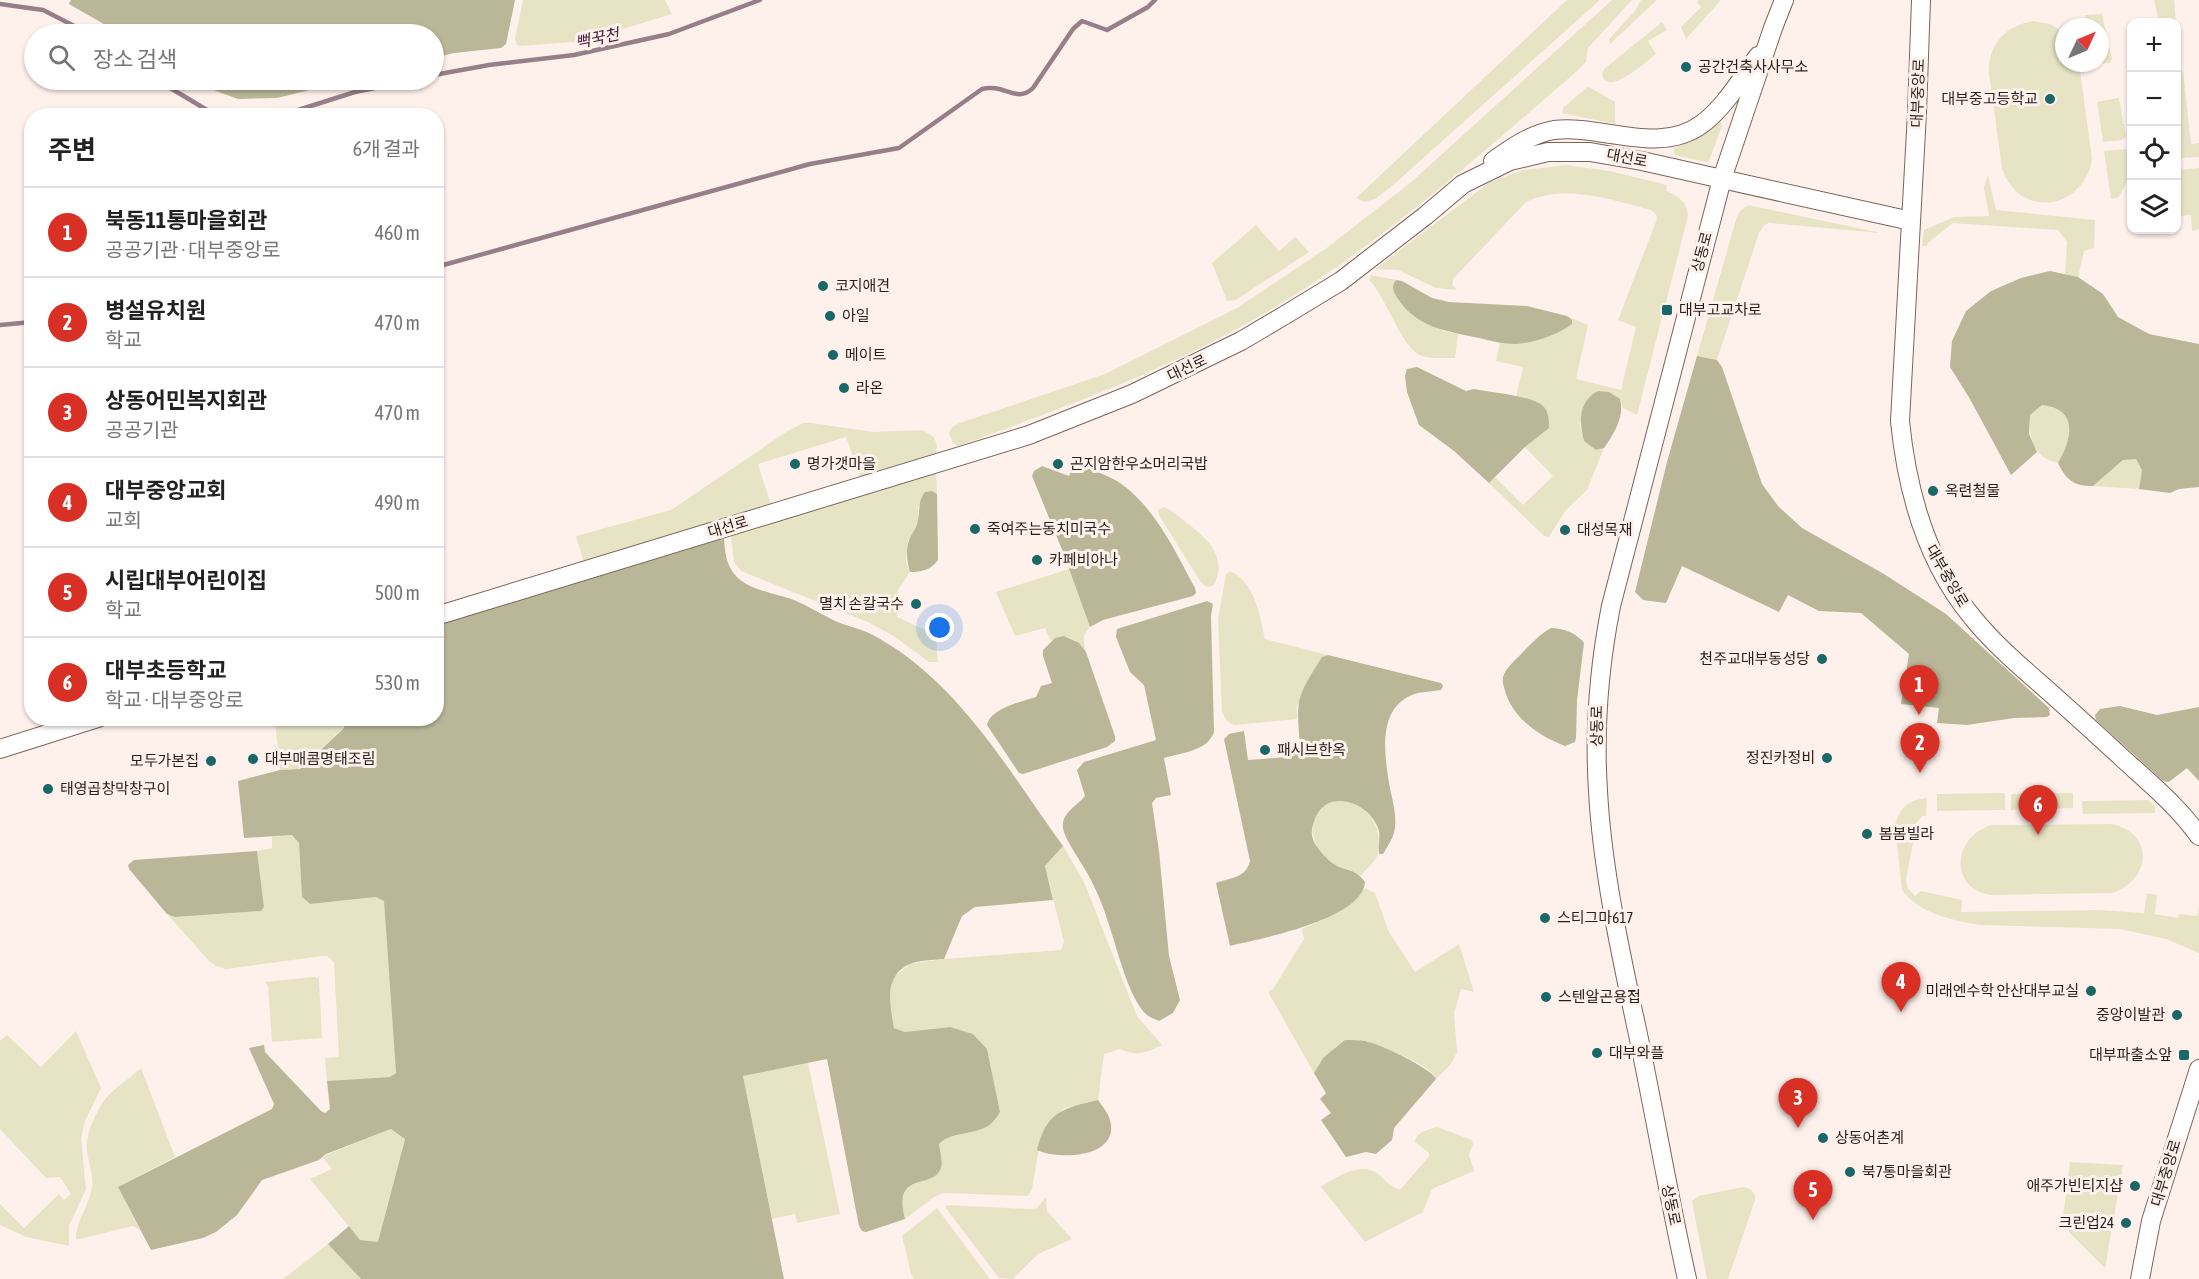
<!DOCTYPE html>
<html lang="ko">
<head>
<meta charset="utf-8">
<style>
	:root { --surface:#fff; --page:#f2f2f2; --text:#222; --muted:#767676; --line:#e0e0e0; --accent:#d93025 }
	body { margin:0; font-family:"Asap Condensed","Noto Sans KR",sans-serif; background:var(--page); color:var(--text) }
	.controls { position:absolute; right:18px; top:18px; display:grid; overflow:hidden; border-radius:12px; box-shadow:0 2px 4px #0004 }
	.controls button { width:54px; height:54px; display:grid; place-items:center; padding:0; border:0; border-bottom:2px solid var(--line); background:var(--surface); color:var(--text); font:30px sans-serif }
	.compass { position:absolute; left:2055px; top:18px; width:54px; height:54px; border-radius:50%; background:var(--surface); box-shadow:0 2px 4px #0004; rotate:46deg }
	.you { position:absolute; left:940px; top:628px; width:21px; height:21px; margin:-15px; border:4px solid #fff; border-radius:50%; background:#1a73e8; box-shadow:0 0 0 9px #1a73e833 }
	.badge { display:grid; place-items:center; width:39px; height:39px; border-radius:50%; background:var(--accent); color:#fff; font-size:20px; font-weight:700 }
	.pin { position:absolute; translate:-50% -50px; filter:drop-shadow(0 2px 3px #0008) }
	.pin::after { content:''; position:absolute; top:32px; width:21px; height:18px; background:inherit; clip-path:polygon(0 0,100% 0,50% 100%) }
	.list { margin:0; padding:0; list-style:none }
	h2 { display:flex; justify-content:space-between; align-items:center; height:78px; margin:0; padding:0 24px; font-size:26px }
	h2 small { font-size:20px; font-weight:400; color:var(--muted) }
	.list li { display:grid; grid-template-columns:39px 1fr auto; gap:18px; align-items:center; box-sizing:border-box; height:90px; padding:0 24px; border-top:2px solid var(--line) }
	.list b { display:block; font-size:22px; white-space:nowrap }
	.list p { margin:0; font-size:20px; white-space:nowrap; color:var(--muted) }
	.list em { font-size:20px; font-style:normal; color:var(--muted) }
	.icon { flex:none; width:33px; height:33px; fill:none; stroke:currentColor; stroke-width:2; stroke-linecap:round; stroke-linejoin:round }
	.map { position:relative; flex:none; width:2199px; height:1279px; overflow:hidden }
	.search { position:absolute; background:var(--surface); box-shadow:0 2px 4px #0004; left:24px; top:24px; width:420px; height:66px; display:flex; align-items:center; gap:15px; box-sizing:border-box; padding:0 21px; border-radius:33px; color:var(--muted); font-size:22px }
	.panel { position:absolute; background:var(--surface); box-shadow:0 2px 4px #0004; left:24px; top:108px; width:420px; height:618px; border-radius:24px }
	.map>svg:first-child { display:block }
	.green { fill:#e7e4c6 }
	.forest { fill:#b9b797 }
	.lines { fill:none; stroke-linecap:round; stroke-linejoin:round }
	.stream { stroke:#987e89; stroke-width:4.5 }
	.tertiary-casing { stroke:#7e6358; stroke-width:20 }
	.tertiary { stroke:#fff; stroke-width:18 }
	.poi-dot { fill:#196766; stroke:#fef1ec; stroke-width:2 }
	.labels { text-anchor:middle; stroke-width:6; stroke-linejoin:round; paint-order:stroke }
	.poi-label { font-size:15px; fill:#291e19; stroke:#fef1ec; text-anchor:start }
	.street-label { font-size:15px; fill:#291e19; stroke:#fef1ec }
	.water-label { font-size:16px; font-style:italic; fill:#4a203a; stroke:#fef1ec }
</style>
</head>
<body>
<div class="map">
<svg width="2199" height="1279" viewBox="0 0 2199 1279">
	<rect width="100%" height="100%" fill="#fef1ec"/>
	<!-- green -->
	<path class="green" d="M523 0H665L672 14 584 41 521 46 517 45 515 39Z
		M1567 0H1600L1392 186 1375 199 1364 202 1356 198Z
		M1612 0H1632L1588 48 1586 62 1576 72C1483 152 1392 234 1288 299 1185 364 1072 405 958 446L953 443 949 433 952 427 957 424 1105 374 1237 308 1328 247 1410 183Z
		M1641 0H1657L1610 44 1609 39 1635 11Z
		M1698 0H1721L1686 39 1681 27 1701 7 1697 2Z
		M2154 0H2174L2176 22H2159Z
		M2102 14 2112 59 2110 63 2092 64 2100 63V27H2087L2085 15Z
		M2034 21 2050 24 2064 33V63H2079L2092 159C2084 210 2020 220 2002 169L1989 73C1988 45 2005 25 2034 21Z
		M1662 22 1667 30 1648 41 1656 54C1646 62 1607 98 1602 74L1604 69Z
		M2183 71 2191 144 2199 143V157L2181 158 2177 128V99H2178L2176 72Z
		M1589 87 1615 102V124L1562 113 1563 108 1586 88Z
		M2117 98H2119L2126 137 2122 140 2103 142 2097 102Z
		M1718 121 1721 122 1722 126 1709 161 1706 162 1674 155V148L1697 139Z
		M2125 149 2128 151 2130 175 2119 197 2111 199 2104 151Z
		M1566 165 1610 171 1667 185 1666 191C1678 196 1688 202 1688 216L1637 415 1623 408 1620 399 1583 408 1580 426 1584 441 1596 450 1604 448 1587 490 1566 510 1549 537 1544 536 1489 483 1495 477 1523 505 1553 476 1525 447 1549 428 1531 400 1516 397 1523 367 1496 361 1500 342C1522 345 1554 338 1572 324V320L1567 316 1588 325 1576 379 1621 390 1636 327 1618 320 1657 219 1656 214 1651 210C1614 200 1563 183 1526 202L1453 279V286L1457 290 1436 288 1398 270 1375 269 1490 182 1523 170Z
		M2199 168V229L2192 231 2191 215 2179 216 2180 209 2177 208V170Z
		M1988 175 1996 210 2095 220 2094 248 2084 251 2078 277 2065 274 2067 242 2058 230 1953 223 1928 243 1927 246H1922L1924 230 1954 217 1989 216 1984 187Z
		M1748 205 1881 233 1769 223 1764 225 1759 233 1717 360 1697 356 1737 216 1740 211Z
		M1256 225 1279 251 1295 237 1309 252 1236 300 1227 301 1212 263Z
		M1371 275 1402 281 1396 280 1393 284 1443 331 1458 334 1455 358C1444 358 1431 359 1422 356 1403 351 1385 295 1369 280Z
		M2042 405C2079 409 2072 439 2058 463 2033 458 2029 438 2030 415Z
		M803 423H812L873 432 922 430 934 437 937 445 936 453 860 477 846 437 758 464 771 505 584 563 576 536 671 510 786 432Z
		M2136 459 2142 470 2139 489 2093 486 2123 460Z
		M936 472 937 494 932 491 918 507V521L916 530 908 541 906 561 910 572 898 590 897 617 934 634 936 638 938 662H929L895 637 870 623 741 571 734 562 731 536Z
		M1164 507C1172 510 1179 517 1187 523 1207 538 1228 557 1214 585 1207 589 1205 586 1200 581L1159 515 1158 510Z
		M1069 569 1090 627C1082 636 1083 641 1086 652 1077 641 1065 630 1051 641L1045 628 1015 636 996 592Z
		M1230 571C1255 582 1260 616 1265 639L1328 655 1322 657 1297 707V719L1235 725C1227 723 1225 719 1222 711L1218 620 1226 574Z
		M275 719H341L343 728 299 769 280 770Z
		M2005 793V810L1937 811V794Z
		M2073 793V808L2011 810V794Z
		M1927 798 1926 816H1922L1917 822 1906 879 1907 887 1915 896 1921 891 1962 900 1961 912 2098 910 2144 913 2147 893 2157 895 2155 914 2178 918 2179 914 2197 916 2199 906V953L2166 939 2120 929 1980 925C1954 921 1918 913 1902 890L1895 826C1899 807 1909 800 1927 798Z
		M1346 800C1371 811 1382 825 1378 853 1377 860 1365 870 1361 876 1353 869 1344 869 1335 865 1319 856 1307 834 1315 817 1322 803 1332 801 1346 800Z
		M2148 800 2155 806V813L2083 814 2082 801Z
		M2112 824C2154 833 2152 879 2113 893L1991 895C1950 890 1951 838 1991 825Z
		M292 835 299 843 302 897 310 904 377 897 384 901 396 1073 390 1077 327 1081 325 1058 339 1057 334 962 327 956H322L226 969 216 966 209 961 167 914 175 917 261 911 264 907 257 851 272 848V837Z
		M1063 846 1084 882 1137 1016 1162 1045C1146 1053 1137 1057 1120 1049L1104 1054 1098 1100 1064 1108 1041 1136 1032 1189 1028 1196 943 1193 934 1197 905 1219C892 1169 933 1191 941 1168 943 1162 940 1151 939 1144 949 1132 974 1135 988 1126 993 1123 997 1117 1000 1112L987 1049 973 1034 950 1027 905 1032 894 1028 889 1000 893 978 910 964 944 959 1061 950 1064 942 1045 866Z
		M1365 888 1375 893 1389 932 1415 972 1459 944 1474 992 1461 989 1454 1013 1457 1052 1451 1064 1436 1079C1428 1062 1384 1049 1367 1041L1323 1058 1314 1073 1268 992 1273 989 1304 939 1302 929C1324 919 1352 909 1365 888Z
		M313 977 319 978V980L322 1038 272 1042 268 986 265 982Z
		M76 1031 101 1088 85 1121 81 1138 86 1189 69 1226V1246L26 1237 0 1225V1204L24 1228 59 1194 64 1200 71 1194 60 1177 46 1178 0 1129V1041L7 1035 41 1067Z
		M808 1063 840 1214 797 1223 795 1214 772 1219 743 1076Z
		M141 1068 175 1157 118 1187 140 1230 133 1226 76 1240C76 1220 89 1206 92 1187 94 1174 88 1163 87 1150 85 1136 95 1114 103 1102 112 1089 129 1079 141 1068Z
		M1437 1127 1472 1140 1473 1144 1469 1155 1474 1171 1432 1189 1423 1212 1365 1242 1321 1187C1336 1177 1361 1161 1378 1174 1386 1180 1391 1189 1401 1189L1429 1156V1153L1415 1142C1417 1131 1428 1130 1437 1127Z
		M391 1129 405 1138 378 1243 360 1240 310 1179 332 1169 323 1158 326 1155Z
		M2070 1162 2123 1165 2105 1268 2062 1225Z
		M1743 1187 1751 1189 1755 1196V1200L1728 1279H1707L1692 1201 1698 1196Z
		M1046 1197 1047 1211 1072 1239 1038 1254 1013 1279 999 1278 945 1207 947 1205 1029 1209 1037 1208Z
		M937 1208 990 1279H991H914L911 1274 902 1236Z
		M328 1244 361 1279H283Z"/>
	<!-- forest -->
	<path class="forest" d="M71 0H515L506 44 501 48 454 53 434 58V34H121L69 4Z
		M186 80H351L277 98 238 99Z
		M2050 271 2078 277 2103 294 2118 317 2149 334 2199 344V487L2179 489 2170 493 2139 489 2142 470 2136 459 2123 460 2093 486C2074 486 2067 481 2058 463 2072 439 2079 409 2042 405L2030 415 2029 434 2037 452 2011 475 1970 399 1950 367 1952 341 1966 311 1991 291 2021 278Z
		M1396 280 1402 281 1432 298 1449 302 1527 306 1567 316 1572 320V324C1558 335 1533 343 1516 344 1504 344 1491 341 1479 338 1446 331 1416 328 1396 296 1393 290 1391 286 1396 280Z
		M1697 356 1717 360 1722 367 1762 484 1778 506 1802 528 1884 574 1946 614 2049 708 2050 715 2047 717 2014 718 1967 725 1937 723 1939 708 1901 704 1909 654 1861 613 1819 611 1788 595 1779 612 1682 566 1666 603 1643 600 1635 592 1667 462Z
		M1417 367 1466 391 1474 389C1489 392 1533 396 1543 406 1549 412 1549 420 1549 428L1525 447 1489 483 1454 451 1419 425 1407 392 1405 376 1407 369Z
		M1598 391 1609 392 1620 399C1625 416 1614 434 1604 448L1596 450 1584 441C1579 422 1578 401 1598 391Z
		M1074 463C1088 469 1103 473 1117 481 1154 505 1175 551 1195 588L1196 593 1193 596 1103 620 1090 627 1063 552 1032 476 1034 471 1042 466 1069 476Z
		M932 491 937 494 938 560C931 570 922 572 910 572 907 562 905 548 910 538 913 532 917 527 918 520 920 509 918 501 925 492Z
		M724 538C725 553 726 565 736 576 748 590 778 594 794 600 808 606 821 614 835 621 846 626 858 628 869 633 957 678 1007 769 1063 846L1045 866 1053 900 975 907 962 916 944 959C934 960 919 960 910 964 883 976 890 1005 894 1028L905 1032 950 1027 973 1034 987 1049 1000 1112C997 1117 993 1123 988 1126 974 1135 949 1132 939 1144 940 1151 943 1162 941 1168 933 1191 892 1169 905 1219L866 1232 862 1231 859 1226 827 1059 743 1076 784 1279H361L328 1244 349 1226 360 1240 378 1242 405 1139 391 1129 326 1154 319 1160 262 1180 237 1215 216 1232 203 1238 151 1250 118 1187 272 1109 274 1104 249 1048 264 1045 265 1052 321 1111 325 1113 330 1109 327 1081 390 1077 396 1073 384 901 376 897 310 904 302 897 299 843 292 835 244 838 238 781 280 770 300 769 343 729 349 719 436 718 437 624Z
		M1207 601 1213 604 1211 616 1214 732C1208 751 1181 753 1164 758L1171 795 1156 798 1152 803 1159 851 1169 956 1180 1000 1173 1013 1159 1021C1155 1019 1151 1018 1147 1015 1128 998 1117 947 1108 922 1104 908 1098 894 1091 880 1085 867 1064 839 1063 828 1061 813 1077 806 1085 796L1077 770 1084 762 1156 740 1144 685 1130 672 1116 637 1117 629Z
		M1551 628C1562 628 1577 633 1584 643L1577 700 1576 738 1575 742 1565 746C1540 736 1513 719 1505 691 1504 687 1502 682 1503 677 1505 668 1517 659 1523 652 1532 643 1540 634 1551 628Z
		M1064 636 1079 643 1086 652 1115 736V741L1107 747 1023 774 1019 773 987 725C991 708 1021 702 1036 697L1041 686 1052 683 1043 656V650L1055 638Z
		M1328 655 1441 683 1443 686 1441 690C1434 691 1425 692 1418 693 1377 704 1384 752 1389 783 1392 800 1398 816 1394 833 1392 840 1387 847 1383 854H1379C1378 847 1380 838 1379 831 1372 804 1330 787 1316 816 1313 823 1310 832 1313 839 1315 846 1327 860 1334 864 1346 872 1354 867 1365 882 1363 919 1260 939 1230 946L1216 883C1230 878 1246 878 1250 861L1224 739 1229 734 1244 731 1248 760 1287 757 1286 745 1300 743C1295 698 1299 694 1322 657Z
		M2120 706 2157 715 2199 707V781L2187 768 2169 782 2163 781 2096 720 2095 715 2100 709Z
		M257 851 264 907 261 911 175 917 167 914 129 869 128 865 134 860Z
		M1345 1040C1352 1040 1359 1040 1365 1041 1378 1043 1431 1068 1436 1079L1394 1128 1392 1140 1376 1154 1366 1152 1346 1157 1321 1120 1331 1113 1320 1099 1326 1093 1314 1073 1323 1058Z
		M1098 1100C1103 1107 1110 1115 1111 1125 1115 1158 1058 1160 1037 1150 1046 1112 1063 1108 1098 1100Z"/>
	<g class="lines">
		<!-- stream -->
		<path class="stream" d="M0 4 43 10 90 34
			M434 75 489 65 574 55 669 34 760 0
			M157 80 207 110 235 116
			M269 116 295 111 355 92 414 80
			M436 267 810 164 899 148 982 89C1004 83 1017 104 1033 88L1073 29 1082 21 1107 30 1148 7 1155 0
			M0 325 32 322"/>
		<defs>
			<path id="tertiary" d="M1921 0 1917 113 1900 421C1907 492 1926 562 1973 618 1994 644 2020 666 2045 688 2070 710 2094 732 2119 755 2146 780 2177 805 2199 836
				M1493 161C1511 148 1531 134 1554 130 1601 124 1659 156 1702 124 1725 107 1741 79 1758 56
				M436 616 1029 435 1132 394 1241 341 1285 315 1341 281 1425 216 1463 184 1510 161 1548 152H1590L1642 161 1722 179 1773 28 1784 0
				M0 749 98 718
				M1687 1279C1668 1194 1654 1109 1636 1025 1620 951 1602 867 1598 791 1594 729 1599 667 1611 606L1722 179 1911 221
				M2140 1279 2151 1221 2199 1069"/>
		</defs>
		<!-- tertiary casing -->
		<use href="#tertiary" class="tertiary-casing"/>
		<!-- tertiary -->
		<use href="#tertiary" class="tertiary"/>
	</g>
	<!-- markers -->
	<g class="poi-dot">
		<circle cx="1686" cy="67" r="6"/>
		<circle cx="2050" cy="99" r="6"/>
		<circle cx="823" cy="286" r="6"/>
		<rect x="1661" y="304" width="12" height="12" rx="3"/>
		<circle cx="830" cy="316" r="6"/>
		<circle cx="833" cy="355" r="6"/>
		<circle cx="844" cy="388" r="6"/>
		<circle cx="795" cy="464" r="6"/>
		<circle cx="1058" cy="464" r="6"/>
		<circle cx="1933" cy="491" r="6"/>
		<circle cx="975" cy="529" r="6"/>
		<circle cx="1565" cy="530" r="6"/>
		<circle cx="1037" cy="560" r="6"/>
		<circle cx="916" cy="604" r="6"/>
		<circle cx="1822" cy="659" r="6"/>
		<circle cx="1265" cy="750" r="6"/>
		<circle cx="1827" cy="758" r="6"/>
		<circle cx="253" cy="759" r="6"/>
		<circle cx="211" cy="761" r="6"/>
		<circle cx="48" cy="789" r="6"/>
		<circle cx="1867" cy="834" r="6"/>
		<circle cx="1545" cy="918" r="6"/>
		<circle cx="2091" cy="991" r="6"/>
		<circle cx="1546" cy="997" r="6"/>
		<circle cx="2177" cy="1015" r="6"/>
		<circle cx="1597" cy="1053" r="6"/>
		<rect x="2178" y="1049" width="12" height="12" rx="3"/>
		<circle cx="1823" cy="1138" r="6"/>
		<circle cx="1850" cy="1172" r="6"/>
		<circle cx="2135" cy="1186" r="6"/>
		<circle cx="2126" cy="1223" r="6"/>
	</g>
	<g class="labels">
		<!-- poi labels -->
		<g class="poi-label">
			<text x="1698" y="72">공간건축사사무소</text>
			<text x="2038" y="104" text-anchor="end">대부중고등학교</text>
			<text x="835" y="291">코지애견</text>
			<text x="1679" y="315">대부고교차로</text>
			<text x="842" y="321">아일</text>
			<text x="845" y="360">메이트</text>
			<text x="856" y="393">라온</text>
			<text x="807" y="469">명가갯마을</text>
			<text x="1070" y="469">곤지암한우소머리국밥</text>
			<text x="1945" y="496">옥련철물</text>
			<text x="987" y="534">죽여주는동치미국수</text>
			<text x="1577" y="535">대성목재</text>
			<text x="1049" y="565">카페비아나</text>
			<text x="904" y="609" text-anchor="end">멸치 손칼국수</text>
			<text x="1810" y="664" text-anchor="end">천주교대부동성당</text>
			<text x="1277" y="755">패시브한옥</text>
			<text x="1815" y="763" text-anchor="end">정진카정비</text>
			<text x="265" y="764">대부매콤명태조림</text>
			<text x="199" y="766" text-anchor="end">모두가본집</text>
			<text x="60" y="794">태영곱창막창구이</text>
			<text x="1879" y="839">봄봄빌라</text>
			<text x="1557" y="923">스티그마617</text>
			<text x="2079" y="996" text-anchor="end">미래엔수학 안산대부교실</text>
			<text x="1558" y="1002">스텐알곤용접</text>
			<text x="2165" y="1020" text-anchor="end">중앙이발관</text>
			<text x="1609" y="1058">대부와플</text>
			<text x="2172" y="1060" text-anchor="end">대부파출소앞</text>
			<text x="1835" y="1143">상동어촌계</text>
			<text x="1862" y="1177">북7통마을회관</text>
			<text x="2123" y="1191" text-anchor="end">애주가빈티지샵</text>
			<text x="2114" y="1228" text-anchor="end">크린업24</text>
		</g>
		<!-- street labels -->
		<g class="street-label">
			<text transform="translate(1918 93) rotate(-88)" y="5">대부중앙로</text>
			<text transform="translate(1627 158) rotate(11)" y="5">대선로</text>
			<text transform="translate(1702 252) rotate(-75)" y="5">상동로</text>
			<text transform="translate(1187 368) rotate(-26)" y="5">대선로</text>
			<text transform="translate(728 527) rotate(-17)" y="5">대선로</text>
			<text transform="translate(1947 576) rotate(60)" y="5">대부중앙로</text>
			<text transform="translate(1597 726) rotate(-89)" y="5">상동로</text>
			<text transform="translate(2166 1173) rotate(-73)" y="5">대부중앙로</text>
			<text transform="translate(1671 1205) rotate(78)" y="5">상동로</text>
		</g>
		<!-- water labels -->
		<g class="water-label">
			<text transform="translate(597 38) rotate(-12)" y="6">뻑꾹천</text>
		</g>
	</g>
</svg>
<div class="controls">
<button>+</button>
<button>−</button>
<button><svg class="icon" aria-label="locate" viewBox="0 0 24 24"><circle cx="12" cy="12" r="6"/><path d="M12 2v4M12 18v4M2 12h4M18 12h4"/></svg></button>
<button><svg class="icon" aria-label="layers" viewBox="0 0 24 24"><path d="M12 4l9 5-9 5-9-5zM3 14l9 5 9-5"/></svg></button>
</div>
<svg class="compass" viewBox="-18 -18 36 36"><path d="M0-13l5 13h-10z" fill="#e53935"/><path d="M0 13l5-13h-10z" fill="#767676"/></svg>
<div class="you"></div>
<div class="pin badge" style="left:1919px;top:715px">1</div>
<div class="pin badge" style="left:1920px;top:773px">2</div>
<div class="pin badge" style="left:1798px;top:1128px">3</div>
<div class="pin badge" style="left:1901px;top:1012px">4</div>
<div class="pin badge" style="left:1813px;top:1220px">5</div>
<div class="pin badge" style="left:2038px;top:835px">6</div>
<div class="search"><svg class="icon" aria-label="search" viewBox="0 0 24 24"><circle cx="10" cy="10" r="6"/><path d="M15 15l6 6"/></svg>장소 검색</div>
<section class="panel">
<h2>주변<small>6개 결과</small></h2>
<ul class="list">
<li><span class="badge">1</span><div><b>북동11통마을회관</b><p>공공기관 · 대부중앙로</p></div><em>460 m</em></li>
<li><span class="badge">2</span><div><b>병설유치원</b><p>학교</p></div><em>470 m</em></li>
<li><span class="badge">3</span><div><b>상동어민복지회관</b><p>공공기관</p></div><em>470 m</em></li>
<li><span class="badge">4</span><div><b>대부중앙교회</b><p>교회</p></div><em>490 m</em></li>
<li><span class="badge">5</span><div><b>시립대부어린이집</b><p>학교</p></div><em>500 m</em></li>
<li><span class="badge">6</span><div><b>대부초등학교</b><p>학교 · 대부중앙로</p></div><em>530 m</em></li>
</ul>
</section>
</div>
</body>
</html>
